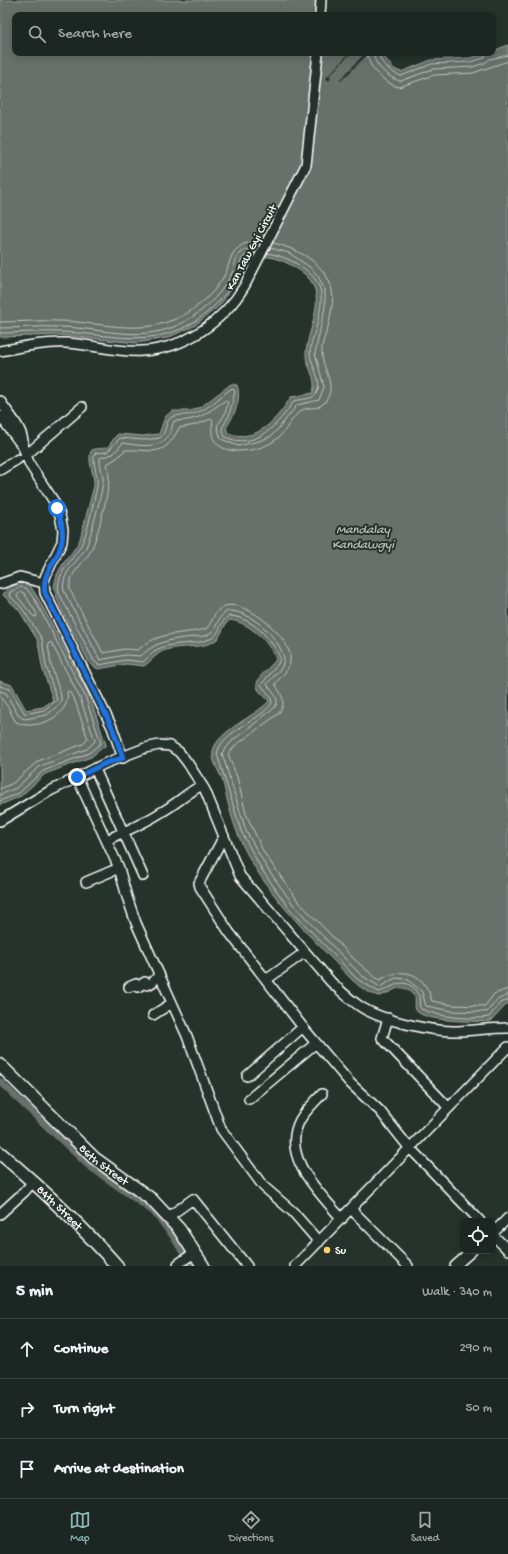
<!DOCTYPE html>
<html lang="en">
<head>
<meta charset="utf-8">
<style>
	:root { --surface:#1c2622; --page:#252e2a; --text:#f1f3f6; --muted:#a0a5a5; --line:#3a4340; --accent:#8bbbb9 }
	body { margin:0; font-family:"Gochi Hand",sans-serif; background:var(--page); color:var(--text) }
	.controls { position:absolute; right:12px; bottom:12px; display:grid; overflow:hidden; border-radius:8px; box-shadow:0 2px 10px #0003 }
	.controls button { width:36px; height:36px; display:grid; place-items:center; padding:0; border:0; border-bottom:1px solid var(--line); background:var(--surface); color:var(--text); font:20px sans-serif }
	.stop { position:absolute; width:12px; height:12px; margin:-9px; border:3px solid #1a73e8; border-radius:50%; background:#fff }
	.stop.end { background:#1a73e8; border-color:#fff; box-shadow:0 1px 4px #0008 }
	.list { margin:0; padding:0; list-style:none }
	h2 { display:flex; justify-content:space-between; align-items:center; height:52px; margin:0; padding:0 16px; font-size:17px }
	h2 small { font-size:13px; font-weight:400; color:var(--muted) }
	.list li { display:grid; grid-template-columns:26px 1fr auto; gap:12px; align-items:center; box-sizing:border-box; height:60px; padding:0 16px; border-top:1px solid var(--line) }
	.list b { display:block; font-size:15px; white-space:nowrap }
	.list em { font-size:13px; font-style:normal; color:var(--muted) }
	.icon { flex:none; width:22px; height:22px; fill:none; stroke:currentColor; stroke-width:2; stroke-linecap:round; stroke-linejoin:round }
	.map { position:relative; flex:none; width:508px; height:1266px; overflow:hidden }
	.search { position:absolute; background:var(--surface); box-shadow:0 2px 10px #0003; left:12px; right:12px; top:12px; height:44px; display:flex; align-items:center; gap:10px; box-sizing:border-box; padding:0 14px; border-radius:8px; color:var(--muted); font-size:15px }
	.sheet { height:232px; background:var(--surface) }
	nav { display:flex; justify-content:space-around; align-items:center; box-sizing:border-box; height:56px; border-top:1px solid var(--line); background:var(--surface); font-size:11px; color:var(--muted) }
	nav a { display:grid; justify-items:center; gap:2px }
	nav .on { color:var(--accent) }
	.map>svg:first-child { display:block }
	.water { fill:#67706c; stroke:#a4a9a7 }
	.pier { fill:#26332d }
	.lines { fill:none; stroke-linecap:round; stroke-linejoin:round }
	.shore { stroke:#c2c6c4; stroke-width:1 }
	.canal { stroke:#67706c; stroke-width:7 }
	.minor-casing { stroke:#fff; stroke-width:12 }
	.major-casing { stroke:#fff; stroke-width:15 }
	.minor { stroke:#26332d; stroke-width:9 }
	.major { stroke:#26332d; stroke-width:12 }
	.route { stroke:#1a73e8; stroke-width:5 }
	.poi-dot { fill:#ffd166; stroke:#26332d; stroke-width:1.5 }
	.labels { text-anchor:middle; stroke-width:4; stroke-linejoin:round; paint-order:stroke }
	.street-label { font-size:12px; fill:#fff; stroke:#26332d }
	.poi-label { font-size:12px; fill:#fff; stroke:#26332d; text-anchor:start }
	.water-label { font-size:13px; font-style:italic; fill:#b3b8b6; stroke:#26332d }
</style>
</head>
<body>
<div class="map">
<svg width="508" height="1266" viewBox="0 0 508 1266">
	<rect width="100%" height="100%" fill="#26332d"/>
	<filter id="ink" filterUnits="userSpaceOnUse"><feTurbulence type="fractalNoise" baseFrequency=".025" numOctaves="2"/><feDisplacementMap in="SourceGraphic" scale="8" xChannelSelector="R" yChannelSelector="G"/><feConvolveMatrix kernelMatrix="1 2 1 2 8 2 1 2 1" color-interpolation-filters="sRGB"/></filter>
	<g filter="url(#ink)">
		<!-- water -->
		<path class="water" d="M0 0H316V15H15V53H381L394 69 401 72 431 60 470 58 487 53H493V51L508 45V1003L491 1021C478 1022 423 1022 416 1010 414 1006 416 1001 415 997 400 979 396 992 379 996 360 992 345 972 332 959 299 925 264 889 243 846 233 825 228 804 223 782 220 772 211 761 213 751 217 731 256 716 269 701 266 697 260 693 258 689 252 679 272 667 276 659 269 642 249 622 230 620 222 625 223 637 213 642 200 649 181 645 166 650 156 653 152 661 144 666L126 664 98 669 90 664C81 646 58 608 55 591 54 585 55 581 57 575 62 562 75 551 80 539L94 486C95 474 87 462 91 451 96 447 101 450 107 447 112 444 113 437 118 434L143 436 159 434 165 417 172 411H191L202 406 231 384 237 385C242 399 234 416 226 428L228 433C257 444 277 419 291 397L313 393C318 376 305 367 306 352 309 324 330 293 302 272 293 266 285 261 274 258 266 256 252 254 245 261L236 284 219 306 194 326 167 338 136 343 60 335 0 337Z
			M19 583 29 584 38 598 89 695 106 745 91 757 45 774 21 796 0 805V681L12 685 26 710 43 707 53 700 42 667 38 641 19 610 3 595 7 588Z"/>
		<!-- pier -->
		<path class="pier" d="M349 53H351L329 76 331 78 329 81 326 78Z
			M365 53H369L341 81 340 80Z"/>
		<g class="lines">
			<!-- shore -->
			<path class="shore" d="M367 53C368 68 385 84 399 87L434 75 473 73 508 61
				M373 53C374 65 389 79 401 81L433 69 472 67 485 63 490 59 508 55
				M378 53C380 63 391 73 401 76L432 64 470 62 484 58 486 53
				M273 243C296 248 326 263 332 290 334 300 331 313 329 323 327 332 321 343 322 353 322 370 338 385 325 402 318 411 307 406 300 411 290 420 285 434 274 441 254 455 203 459 213 421L211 419 195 425 179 428C163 459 155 449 125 450L117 458 107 464C108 469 109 474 109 479 109 491 97 539 91 550 85 563 67 574 70 590L103 653 125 649 138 650C158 631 181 635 206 629 214 621 213 610 225 606 246 599 294 639 290 661 289 671 280 677 275 684 281 694 288 702 278 714L236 745 228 754 237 777 246 814 264 853 298 901 354 959 376 978 380 980C398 969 417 969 428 990 430 993 430 998 432 1001L452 1005 485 1006 494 994 508 989
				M270 248 289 253 311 268 318 276 325 290V307L315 353 324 387 319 400 297 405 279 428 270 437 259 441 238 446 221 439 217 426 225 414 228 402 226 400C204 414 202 420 174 421 172 426 171 432 168 436 160 450 136 445 123 443L113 454 100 458C99 464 103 472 103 479 103 491 91 534 87 545 80 561 60 572 64 591L100 660 125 655 141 656C156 641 173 639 194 637 199 636 205 637 209 634 219 628 216 616 228 611 250 610 279 637 284 658L282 667 267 684C272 693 283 699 273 709L232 741 222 753 246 831 267 868 293 904 312 925 361 975 380 987 395 978 407 979 422 992 426 1006 452 1011 487 1012 497 1000 508 995
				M267 253C287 256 318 271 321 293 322 302 320 312 318 320 316 331 310 343 310 353 311 367 324 381 316 394 313 400 299 399 294 401 278 424 257 451 225 437L222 428 229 416 235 391 232 388C219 397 208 410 193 414 187 416 177 414 172 417 165 420 167 432 160 438L143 440 120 438 107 452 95 453C91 461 99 476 97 487 93 503 88 534 80 547 72 561 55 574 59 593L94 661 99 665 126 660 143 662C148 658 150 653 156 650 173 641 193 646 210 639 221 635 219 621 229 616 250 616 273 639 280 658L278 664 261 685 271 697 272 703C261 721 221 731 217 754L242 833 262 870 289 908 308 928 357 979 379 992C394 988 405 973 418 994 421 999 418 1005 421 1009 440 1017 468 1020 489 1017L500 1003 508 1000
				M0 322C20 322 41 320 61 321 99 322 136 335 173 320 194 312 216 293 226 272 230 263 230 254 238 248 244 242 253 242 261 242
				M0 328C20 328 41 326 61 327 100 328 138 342 176 326 198 316 220 297 231 275 235 268 234 259 241 253 245 249 252 248 258 248
				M0 333C20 333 41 331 61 332 101 333 137 345 176 331 200 322 225 300 236 277 239 271 239 264 242 259 245 254 250 254 255 253
				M21 592 24 593 37 614 36 617 33 616 17 596Z
				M0 686 10 689 25 714 44 710 57 700 46 666 42 639 22 608 9 595 10 592 20 587 26 588 35 600 85 696 101 743 89 753 43 771 19 793 0 801
				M0 691 6 693 18 715 24 719 47 715 61 703V696L51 665 48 644 51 642 80 698 95 741 87 749 40 766 16 788 0 795
				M0 697 8 707 15 721C31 733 72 717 67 692L69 691 75 701 88 739 83 744 38 761 13 783 0 789"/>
			<!-- canal -->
			<path class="canal" d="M0 1082 88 1165 154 1212 173 1236 191 1266"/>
			<defs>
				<path id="minor" d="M320 15 321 0
					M0 351C22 347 44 342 66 343 92 344 116 353 142 351 185 349 224 321 245 285L306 165 318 53
					M0 401C9 415 25 430 23 447
					M0 416 23 447 30 465 53 500 60 515 63 530 62 542 46 575 44 581 45 593 112 727 123 758
					M25 456 82 407
					M0 470 18 459
					M0 584 20 577 44 583
					M95 769 143 876
					M77 777 119 868 127 897 136 923 187 1036 221 1129 263 1186 293 1212 319 1242
					M0 821 48 792 106 763 145 748 159 745 170 746 179 752 187 762 205 790 240 876 331 982C341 991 350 1000 361 1007 381 1020 430 1031 453 1031 471 1031 490 1028 508 1028
					M224 836 199 883 200 887 229 932 305 1030 350 1083 380 1111 407 1145 480 1221
					M107 840C125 831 143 824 160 813 175 805 187 793 202 785
					M86 882 119 868
					M266 980 305 952
					M129 987 136 984 138 987 145 982 147 985C153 983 156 980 159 974
					M153 1015 172 1003
					M388 1018 382 1038 449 1108
					M247 1076 303 1027
					M322 1094C315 1102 305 1111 300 1120 280 1157 320 1193 342 1219
					M249 1099 316 1043
					M351 1209 408 1266
					M0 1214 24 1192 33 1182
					M168 1217 193 1199 247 1266
					M493 1233 508 1218
					M493 1235 508 1250
					M178 1264 194 1253
					M295 1266 508 1047
					M455 1266 472 1251"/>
				<g id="major">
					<path id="s1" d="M0 1065 94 1158 151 1199 179 1229 203 1266"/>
					<path id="s2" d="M0 1153C41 1188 81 1225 117 1266"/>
				</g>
			</defs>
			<!-- minor casing -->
			<use href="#minor" class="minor-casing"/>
			<!-- major casing -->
			<use href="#major" class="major-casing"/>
			<!-- minor -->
			<use href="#minor" class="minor"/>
			<!-- major -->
			<use href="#major" class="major"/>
		</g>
	</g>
	<g class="lines" filter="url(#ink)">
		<!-- route -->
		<path class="route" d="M57 508C61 519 64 530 62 541 59 561 41 571 45 593L112 727 123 758 106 763 77 777"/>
	</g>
	<!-- markers -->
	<circle class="poi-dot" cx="327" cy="1250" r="4"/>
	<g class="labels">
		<!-- street labels -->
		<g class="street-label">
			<text transform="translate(251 247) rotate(-62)" y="4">Kan Taw Gyi Circuit</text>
			<text dy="4" stroke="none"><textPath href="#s1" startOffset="144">86th Street</textPath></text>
			<text dy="4" stroke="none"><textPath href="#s2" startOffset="81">84th Street</textPath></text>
		</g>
		<!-- poi labels -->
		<g class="poi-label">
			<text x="335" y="1254">Su</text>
		</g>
		<!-- water labels -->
		<g class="water-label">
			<text x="363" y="533">Mandalay<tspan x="363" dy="15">Kandawgyi</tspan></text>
		</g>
	</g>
</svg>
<div class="controls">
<button><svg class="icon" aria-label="locate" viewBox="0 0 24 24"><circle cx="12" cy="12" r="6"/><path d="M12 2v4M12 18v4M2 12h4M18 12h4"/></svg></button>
</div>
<div class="stop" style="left:57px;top:508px"></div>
<div class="stop end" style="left:77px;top:777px"></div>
<div class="search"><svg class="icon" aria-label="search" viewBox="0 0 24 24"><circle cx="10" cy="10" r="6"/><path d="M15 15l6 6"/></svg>Search here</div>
</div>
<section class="sheet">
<h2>5 min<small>Walk · 340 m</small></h2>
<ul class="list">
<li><svg class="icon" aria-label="ahead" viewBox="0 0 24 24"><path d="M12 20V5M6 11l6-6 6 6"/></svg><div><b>Continue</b></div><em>290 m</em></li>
<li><svg class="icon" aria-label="right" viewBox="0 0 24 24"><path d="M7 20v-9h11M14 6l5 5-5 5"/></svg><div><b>Turn right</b></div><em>50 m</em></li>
<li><svg class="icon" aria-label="arrive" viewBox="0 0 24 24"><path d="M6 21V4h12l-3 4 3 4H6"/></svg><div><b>Arrive at destination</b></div></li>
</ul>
</section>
<nav>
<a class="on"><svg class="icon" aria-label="map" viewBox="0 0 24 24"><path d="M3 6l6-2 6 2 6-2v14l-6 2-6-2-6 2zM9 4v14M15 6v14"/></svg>Map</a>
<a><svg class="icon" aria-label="directions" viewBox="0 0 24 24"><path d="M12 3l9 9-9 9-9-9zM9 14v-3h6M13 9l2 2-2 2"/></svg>Directions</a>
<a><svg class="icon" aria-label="saved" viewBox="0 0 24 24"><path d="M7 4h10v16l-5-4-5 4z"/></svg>Saved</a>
</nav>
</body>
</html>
